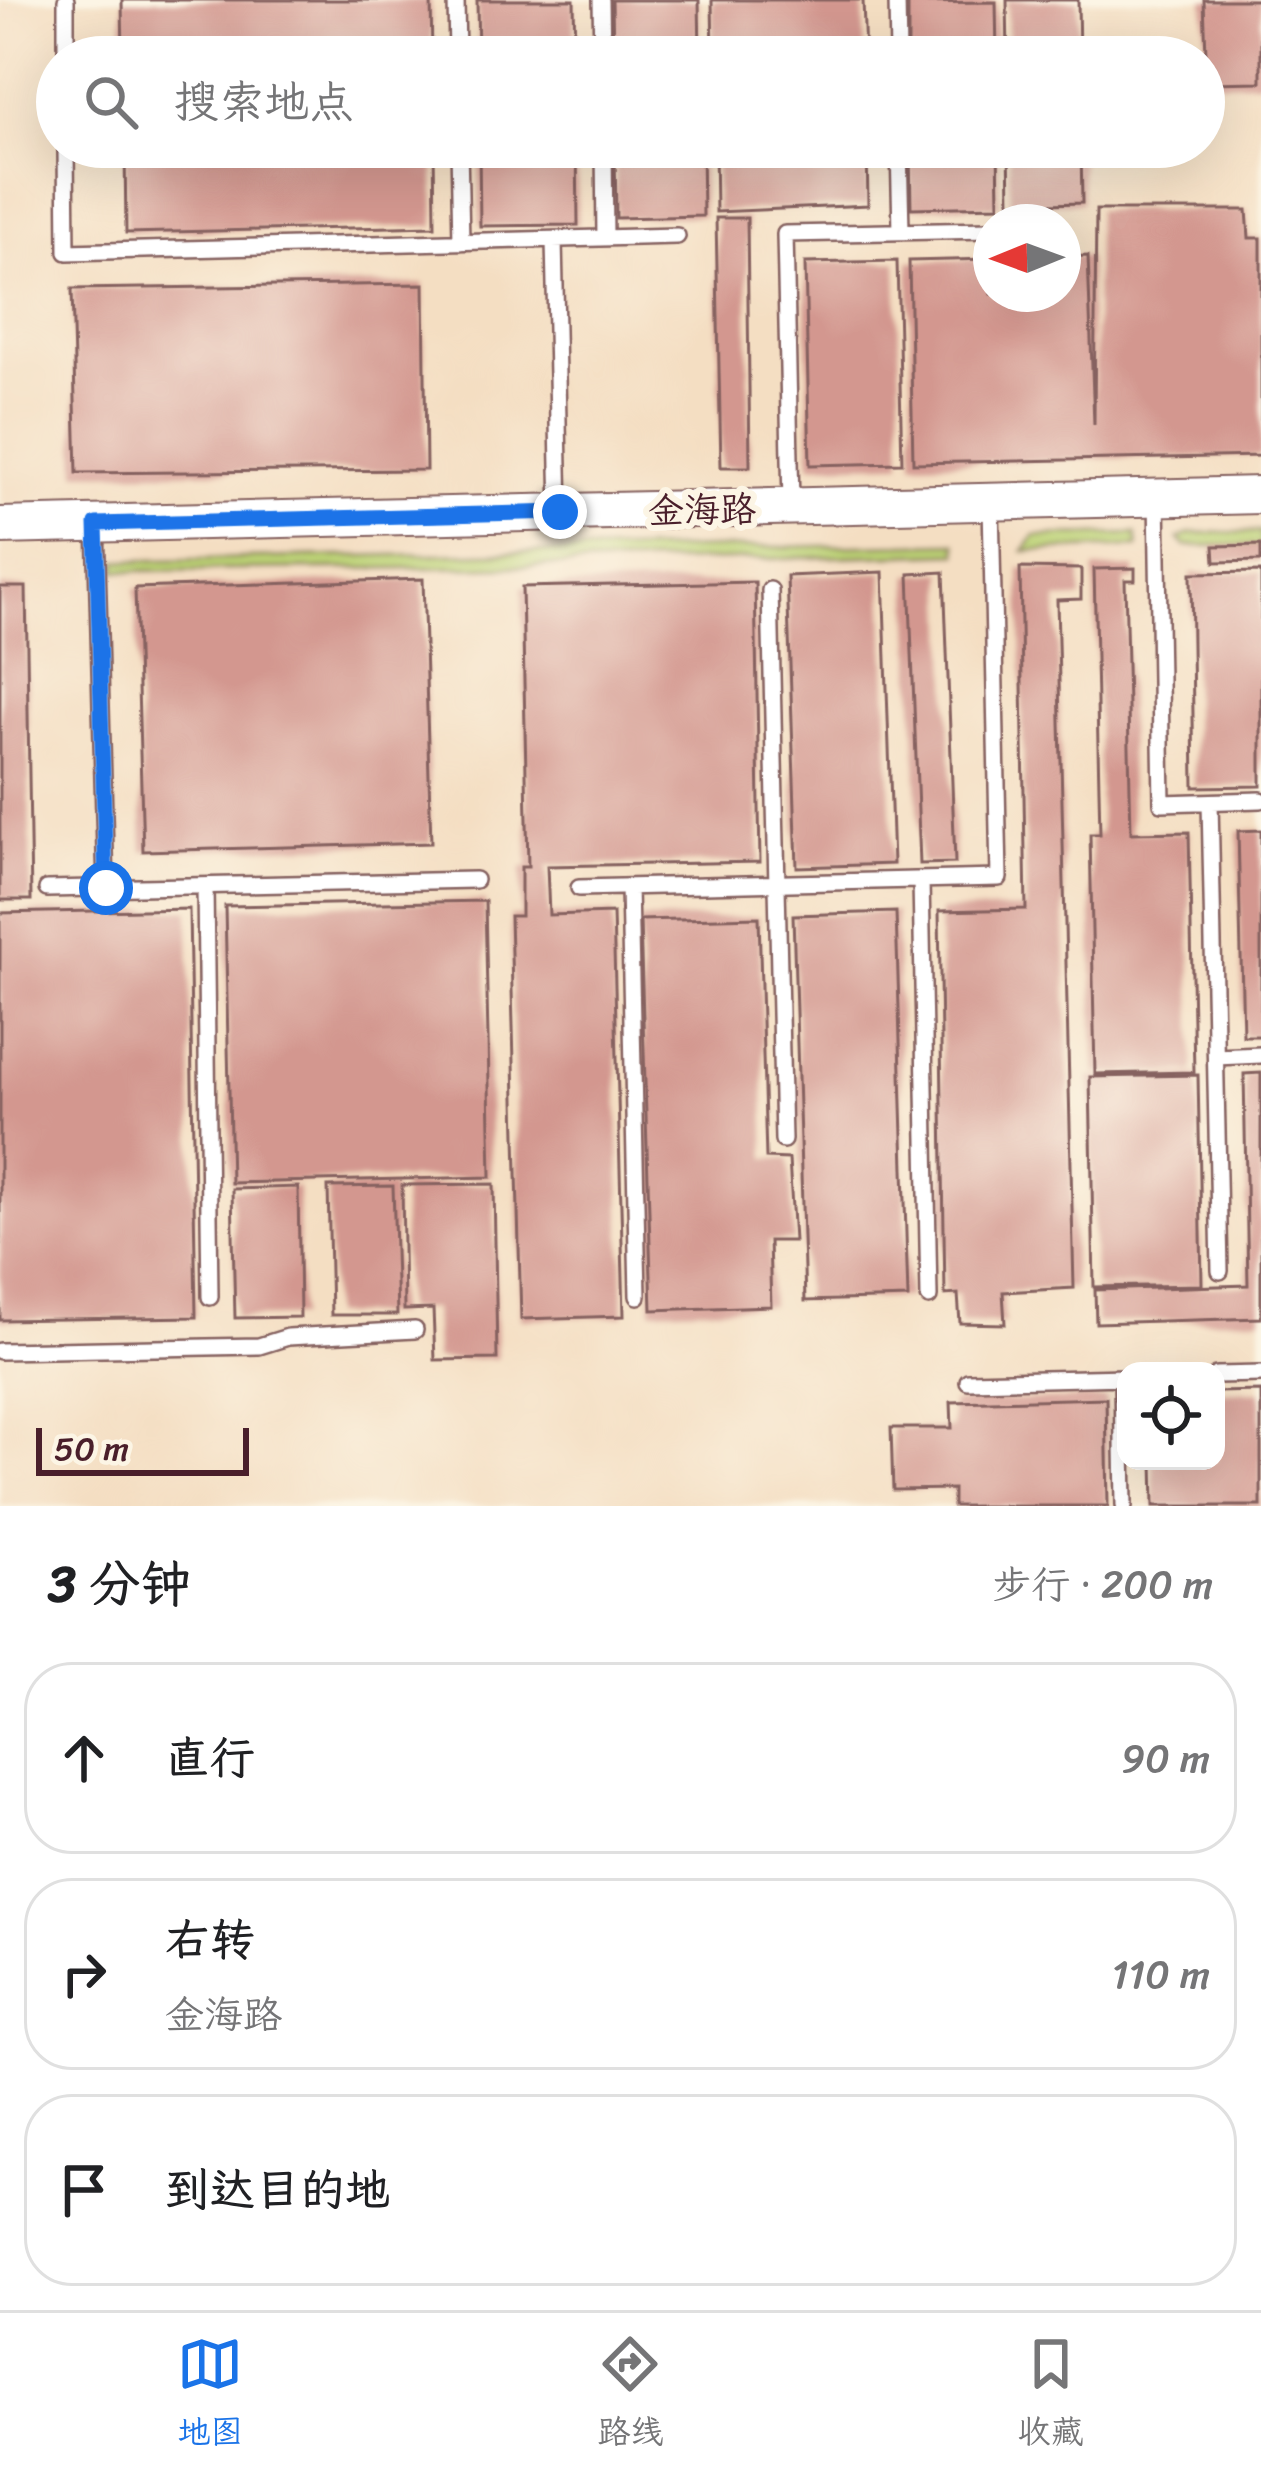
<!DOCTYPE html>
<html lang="zh">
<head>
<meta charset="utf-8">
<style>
	:root { --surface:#fff; --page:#f2f2f2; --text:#202124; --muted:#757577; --line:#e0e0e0; --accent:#1a73e8 }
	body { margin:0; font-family:Sriracha,"LXGW WenKai TC",sans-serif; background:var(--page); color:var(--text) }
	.controls { position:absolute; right:36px; bottom:36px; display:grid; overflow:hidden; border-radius:24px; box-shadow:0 12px 48px #0002 }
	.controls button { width:108px; height:108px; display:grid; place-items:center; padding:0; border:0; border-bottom:3px solid var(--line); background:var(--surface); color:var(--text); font:60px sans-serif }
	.compass { position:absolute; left:973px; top:204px; width:108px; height:108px; border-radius:50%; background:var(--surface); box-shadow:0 12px 48px #0002; rotate:269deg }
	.scale { position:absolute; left:36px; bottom:30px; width:213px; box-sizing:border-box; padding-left:12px; border:6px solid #4a1f2b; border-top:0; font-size:33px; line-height:42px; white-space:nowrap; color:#4a1f2b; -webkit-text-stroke:9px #fcf5e5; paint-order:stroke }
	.stop { position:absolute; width:36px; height:36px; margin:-27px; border:9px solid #1a73e8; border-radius:50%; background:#fff }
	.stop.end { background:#1a73e8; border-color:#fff; box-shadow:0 3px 12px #0008 }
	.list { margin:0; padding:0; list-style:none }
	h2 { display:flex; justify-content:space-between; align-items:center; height:156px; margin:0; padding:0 48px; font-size:51px }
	h2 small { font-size:39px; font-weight:400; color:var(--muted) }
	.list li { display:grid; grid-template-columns:78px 1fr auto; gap:36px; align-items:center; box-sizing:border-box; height:192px; margin:0 24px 24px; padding:0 24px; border:3px solid var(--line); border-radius:48px }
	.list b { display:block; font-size:45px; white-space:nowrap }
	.list p { margin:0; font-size:39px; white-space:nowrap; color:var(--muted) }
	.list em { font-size:39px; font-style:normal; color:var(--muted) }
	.icon { flex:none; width:66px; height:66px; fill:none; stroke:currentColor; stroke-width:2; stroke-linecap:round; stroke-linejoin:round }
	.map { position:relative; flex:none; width:1261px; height:1506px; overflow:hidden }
	.search { position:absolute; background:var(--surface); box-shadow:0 12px 48px #0002; left:36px; right:36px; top:36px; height:132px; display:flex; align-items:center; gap:30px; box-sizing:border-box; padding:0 42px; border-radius:66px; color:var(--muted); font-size:45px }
	.sheet { height:804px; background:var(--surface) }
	nav { display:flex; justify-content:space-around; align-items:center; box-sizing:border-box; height:168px; border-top:3px solid var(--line); background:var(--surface); font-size:33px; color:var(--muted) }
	nav a { display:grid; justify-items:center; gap:6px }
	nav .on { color:var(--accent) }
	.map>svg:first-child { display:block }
	.green { fill:#bcd276; stroke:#837850; stroke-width:3 }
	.building { fill:#d3978f }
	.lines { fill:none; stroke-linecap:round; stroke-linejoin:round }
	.service-casing { stroke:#866260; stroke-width:20 }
	.tertiary-casing { stroke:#866260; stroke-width:40 }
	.service { stroke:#fff; stroke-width:15 }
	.tertiary { stroke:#fff; stroke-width:36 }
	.route { stroke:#1a73e8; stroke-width:15 }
	.labels { text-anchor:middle; stroke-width:12; stroke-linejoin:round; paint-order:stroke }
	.street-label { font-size:36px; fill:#4a1f2b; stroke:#fcf5e5 }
</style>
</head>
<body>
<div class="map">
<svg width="1261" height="1506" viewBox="0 0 1261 1506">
	<rect width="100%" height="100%" fill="#fcf5e5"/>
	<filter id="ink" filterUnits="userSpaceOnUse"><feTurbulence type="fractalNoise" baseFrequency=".00833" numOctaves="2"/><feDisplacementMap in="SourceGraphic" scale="24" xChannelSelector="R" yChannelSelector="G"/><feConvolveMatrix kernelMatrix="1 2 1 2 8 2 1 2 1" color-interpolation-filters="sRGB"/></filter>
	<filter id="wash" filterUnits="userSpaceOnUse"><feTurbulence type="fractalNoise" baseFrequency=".004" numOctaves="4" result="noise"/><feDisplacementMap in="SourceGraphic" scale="48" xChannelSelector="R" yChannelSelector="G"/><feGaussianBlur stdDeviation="2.7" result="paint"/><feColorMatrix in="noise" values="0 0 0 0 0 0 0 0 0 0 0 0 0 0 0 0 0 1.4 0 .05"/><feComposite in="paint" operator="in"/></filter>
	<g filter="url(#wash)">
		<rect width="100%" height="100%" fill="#f4dec2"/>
		<!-- green -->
		<path class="green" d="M1261 532V545L1185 546 1179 539 1191 533Z
			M1136 534 1138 547 1024 551 1035 536Z
			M957 543 958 553 508 567 117 571V561Z"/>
		<g id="blocks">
			<!-- building -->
			<path class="building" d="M122 0H431L432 57H123Z
				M477 0H574L575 57H478Z
				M612 0H699L700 57H613Z
				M712 0H863L865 57H713Z
				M1007 0H1078L1079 57H1008Z
				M1204 0H1261V82L1207 83Z
				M996 2 997 57H908V3Z
				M125 147H434L435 226 126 233Z
				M479 147H577L578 225 480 226Z
				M615 147H702L703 216 616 218Z
				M715 147H867L868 205 716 212Z
				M910 147H998L999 206 911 208Z
				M1009 147H1081L1082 203 1010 205Z
				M1096 210H1247L1249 238H1261V456L913 463 909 261 991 259V294H1063V257L1088 256 1094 425Z
				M716 218H747L750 467H721Z
				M897 261 902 463 810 465 805 263Z
				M424 284 426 470 77 473 72 289Z
				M1261 545V561L1215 562 1214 546Z
				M1020 568 1081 569V599L1057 600 1074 1288 1003 1292 1005 1324 960 1323 958 1294 945 1295 939 911 1026 909Z
				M1135 568V580H1125L1131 833 1189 832 1194 1072 1095 1074 1090 834H1100L1094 569Z
				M883 572 893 864 797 867 787 576Z
				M944 572 955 863 920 864 909 574Z
				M1261 572V786L1194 787 1191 573Z
				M423 579 431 843 143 851 135 588Z
				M755 582 760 862 547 866 549 915 613 913 624 1316 521 1319 510 916H521V867H528L522 587Z
				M0 587H26L31 900H0Z
				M1261 830V1036H1243L1238 831Z
				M485 901 491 1177 231 1183 225 906Z
				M189 909 196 1317 0 1320V913Z
				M896 912 908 1298 805 1301 793 915Z
				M759 917 766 1158 789 1159 794 1241H769L771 1306 652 1310 640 920Z
				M1261 1073V1318L1096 1323 1095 1290 1248 1285 1244 1074Z
				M1198 1075 1202 1285 1094 1287 1090 1077Z
				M494 1184 497 1359 435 1360 433 1309 404 1310 402 1185Z
				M393 1186 397 1315H331L328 1187Z
				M298 1187 300 1317 235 1318 232 1189Z
				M1261 1391V1506H1154L1153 1461H1216V1392Z
				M1106 1398 1108 1506H953V1489L893 1490 891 1428H952L951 1402Z"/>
		</g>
	</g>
	<g filter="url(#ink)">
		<use href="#blocks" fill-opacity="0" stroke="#866260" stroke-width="3"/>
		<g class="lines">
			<defs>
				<path id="service" d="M66 0V57
					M456 0 457 57
					M601 0 602 57
					M897 0 898 57
					M66 147 67 252 677 236
					M459 147 461 242
					M604 147 605 238
					M899 147 901 231
					M554 240 560 512
					M1157 497 1162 803 1261 800
					M791 504 785 234 991 230
					M96 524 106 888
					M770 590 783 1140
					M1210 802 1220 1271
					M921 880 929 1297
					M205 886 210 1297
					M629 887 638 1296
					M579 888 999 878 991 503
					M47 889 475 880
					M1216 1057 1261 1055
					M0 1351 259 1346 288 1337 415 1330
					M1216 1375 1261 1374
					M1122 1377 1124 1506
					M968 1381 1126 1377"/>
				<path id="tertiary" d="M0 526 1261 495"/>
			</defs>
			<!-- service casing -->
			<use href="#service" class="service-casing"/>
			<!-- tertiary casing -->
			<use href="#tertiary" class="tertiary-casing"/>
			<!-- service -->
			<use href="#service" class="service"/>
			<!-- tertiary -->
			<use href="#tertiary" class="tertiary"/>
		</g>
	</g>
	<g class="lines" filter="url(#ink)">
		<!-- route -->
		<path class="route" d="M106 888 96 524 560 512"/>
	</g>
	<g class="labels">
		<!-- street labels -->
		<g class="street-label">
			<text transform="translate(702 509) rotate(-1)" y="13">金海路</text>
		</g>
	</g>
</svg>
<div class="controls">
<button><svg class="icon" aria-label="locate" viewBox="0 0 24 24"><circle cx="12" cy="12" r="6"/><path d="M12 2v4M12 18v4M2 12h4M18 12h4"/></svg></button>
</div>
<svg class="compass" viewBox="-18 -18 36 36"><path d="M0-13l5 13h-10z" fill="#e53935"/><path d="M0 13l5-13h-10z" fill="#757577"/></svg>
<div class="scale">50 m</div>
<div class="stop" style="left:106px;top:888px"></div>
<div class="stop end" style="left:560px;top:512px"></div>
<div class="search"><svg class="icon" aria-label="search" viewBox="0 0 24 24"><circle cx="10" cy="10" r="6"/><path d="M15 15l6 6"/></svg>搜索地点</div>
</div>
<section class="sheet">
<h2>3 分钟<small>步行 · 200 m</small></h2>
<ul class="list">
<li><svg class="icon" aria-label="ahead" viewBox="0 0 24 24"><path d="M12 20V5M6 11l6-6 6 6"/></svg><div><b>直行</b></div><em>90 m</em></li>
<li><svg class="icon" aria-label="right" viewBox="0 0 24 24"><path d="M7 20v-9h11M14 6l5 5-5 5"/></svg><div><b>右转</b><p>金海路</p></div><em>110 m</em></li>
<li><svg class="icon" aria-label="arrive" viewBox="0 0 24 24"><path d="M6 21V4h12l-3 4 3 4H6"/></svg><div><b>到达目的地</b></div></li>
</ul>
</section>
<nav>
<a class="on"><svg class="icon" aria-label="map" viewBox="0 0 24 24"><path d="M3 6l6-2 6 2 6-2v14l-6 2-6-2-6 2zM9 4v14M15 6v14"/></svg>地图</a>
<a><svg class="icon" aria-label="directions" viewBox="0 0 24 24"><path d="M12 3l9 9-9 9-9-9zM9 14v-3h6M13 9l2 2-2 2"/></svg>路线</a>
<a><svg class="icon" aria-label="saved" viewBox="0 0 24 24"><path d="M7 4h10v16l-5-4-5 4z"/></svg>收藏</a>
</nav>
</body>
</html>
